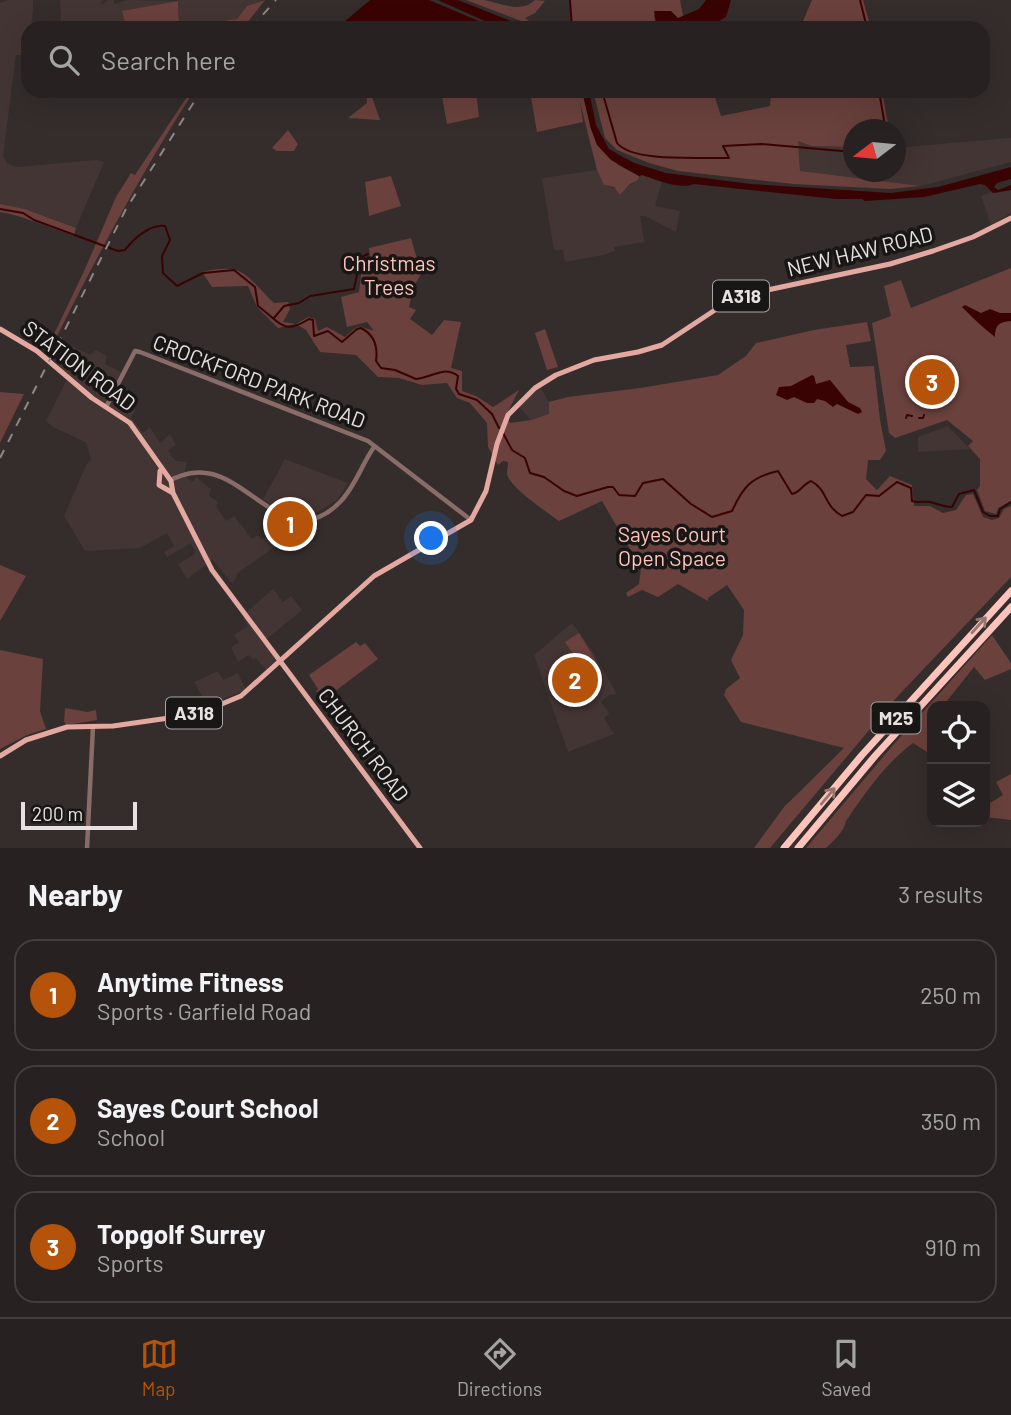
<!DOCTYPE html>
<html lang="en">
<head>
<meta charset="utf-8">
<style>
	:root { --surface:#272221; --page:#2f2a2a; --text:#f1f3f6; --muted:#a4a4a5; --line:#433f3f; --accent:#b45309 }
	body { margin:0; font-family:Barlow,sans-serif; background:var(--page); color:var(--text) }
	.controls { position:absolute; right:21px; bottom:21px; display:grid; overflow:hidden; border-radius:14px; box-shadow:0 7px 28px #0002 }
	.controls button { width:63px; height:63px; display:grid; place-items:center; padding:0; border:0; border-bottom:2px solid var(--line); background:var(--surface); color:var(--text); font:35px sans-serif }
	.compass { position:absolute; left:843px; top:119px; width:63px; height:63px; border-radius:50%; background:var(--surface); box-shadow:0 7px 28px #0002; rotate:254deg }
	.scale { position:absolute; left:21px; bottom:18px; width:116px; box-sizing:border-box; padding-left:7px; border:4px solid #e7e2e1; border-top:0; font-size:19px; line-height:24px; white-space:nowrap; color:#e7e2e1; -webkit-text-stroke:5px #191616; paint-order:stroke }
	.you { position:absolute; left:432px; top:539px; width:24px; height:24px; margin:-18px; border:5px solid #fff; border-radius:50%; background:#1a73e8; box-shadow:0 0 0 10px #1a73e833 }
	.badge { display:grid; place-items:center; width:46px; height:46px; border-radius:50%; background:var(--accent); color:#fff; font-size:23px; font-weight:700 }
	.pin { position:absolute; translate:-50% -50%; border:4px solid #fff; box-shadow:0 2px 7px #0006 }
	.list { margin:0; padding:0; list-style:none }
	h2 { display:flex; justify-content:space-between; align-items:center; height:91px; margin:0; padding:0 28px; font-size:30px }
	h2 small { font-size:23px; font-weight:400; color:var(--muted) }
	.list li { display:grid; grid-template-columns:46px 1fr auto; gap:21px; align-items:center; box-sizing:border-box; height:112px; margin:0 14px 14px; padding:0 14px; border:2px solid var(--line); border-radius:21px }
	.list b { display:block; font-size:26px; white-space:nowrap }
	.list p { margin:0; font-size:23px; white-space:nowrap; color:var(--muted) }
	.list em { font-size:23px; font-style:normal; color:var(--muted) }
	.icon { flex:none; width:38px; height:38px; fill:none; stroke:currentColor; stroke-width:2; stroke-linecap:round; stroke-linejoin:round }
	.map { position:relative; flex:none; width:1011px; height:848px; overflow:hidden }
	.search { position:absolute; background:var(--surface); box-shadow:0 7px 28px #0002; left:21px; right:21px; top:21px; height:77px; display:flex; align-items:center; gap:18px; box-sizing:border-box; padding:0 24px; border-radius:21px; color:var(--muted); font-size:26px }
	.sheet { height:469px; background:var(--surface) }
	nav { display:flex; justify-content:space-around; align-items:center; box-sizing:border-box; height:98px; border-top:2px solid var(--line); background:var(--surface); font-size:19px; color:var(--muted) }
	nav a { display:grid; justify-items:center; gap:4px }
	nav .on { color:var(--accent) }
	.map>svg:first-child { display:block }
	.built { fill:#433533 }
	.green { fill:#6a413c }
	.water { fill:#3a0303 }
	.lines { fill:none; stroke-linecap:round; stroke-linejoin:round }
	.stream { stroke:#3a0303; stroke-width:2 }
	.minor { stroke:#896c68; stroke-width:4.5 }
	.major { stroke:#e3a89f; stroke-width:5 }
	.highway { stroke:#fec4bb; stroke-width:7 }
	.rail { stroke:#8d8786; stroke-width:2; stroke-dasharray:9 9; stroke-linecap:butt }
	.oneway { stroke:#977671 }
	.labels { text-anchor:middle; stroke-width:7; stroke-linejoin:round; paint-order:stroke }
	.shield { fill:#191616; stroke:#a9a5a4; stroke-width:2 }
	.shield-label { font-size:19px; font-weight:bold; fill:#e7e2e1 }
	.street-label { font-size:21px; fill:#e7e2e1; stroke:#191616 }
	.park-label { font-size:21px; fill:#fec4bb; stroke:#191616 }
</style>
</head>
<body>
<div class="map">
<svg width="1011" height="848" viewBox="0 0 1011 848">
	<rect width="100%" height="100%" fill="#342d2c"/>
	<!-- built -->
	<path class="built" d="M8 0H33V10L31 28H28V45L22 55H16L3 156 7 163 16 167 97 160 104 162 76 228 25 209 0 204V3Z
		M60 0H102L101 5 109 0H113L115 4 128 0 177 1 122 12 126 28H61Z
		M178 0H263L247 6 237 19 216 22 202 28H179Z
		M1008 138H1011V162L921 186 800 172 798 141 811 146 853 147V172H895L896 148Z
		M597 170 604 185 623 191 642 175 662 181 655 206 680 211 676 232 645 216H640L644 242 614 247 615 251 603 255 565 262 563 250H554L542 178Z
		M1011 190V213L991 225 981 196 990 192 998 193Z
		M70 345 90 355 96 350 107 356 105 364 125 374 114 397 136 410 131 417 143 433 150 427 160 443 170 434 176 445 168 450 172 457 176 461 187 462 185 471 187 478 193 482 196 477 211 489 209 496 218 502 216 506 226 521 234 516 252 539 258 535 261 539 275 537 277 545 238 573 233 584 213 560 187 579 178 564 195 554V551L191 543 167 557 164 552 174 546 167 533 140 548 85 551 64 516 86 465 91 460 87 445 85 442 53 427 46 421 69 375 58 366Z
		M540 387 549 402 550 414 531 420 519 407Z
		M948 426 970 449 918 452V437Z
		M285 459 348 483 337 500 318 512 301 515 278 510 263 499Z
		M273 589 283 602 291 596 302 610 267 639 280 656 266 670 256 658 253 660 249 655 238 662 231 647 239 642 234 635 248 626 243 619 248 611Z
		M572 623 593 652 617 694 609 695 601 702 608 711 609 714 604 718 614 734 568 752 534 655Z
		M218 671 223 680 238 673 246 690 207 705 194 682Z"/>
	<!-- green -->
	<path class="green" d="M265 0 243 28H227L223 21 237 19 247 6Z
		M466 0C472 0 479 0 484 0 502 3 520 14 535 0L545 1 535 13 525 18 537 27Z
		M570 0H680L683 16 677 19 654 15 657 28H571Z
		M812 0H863L871 28H800Z
		M178 1 179 28H126L122 11Z
		M191 91H194C139 176 93 264 48 354L45 353 85 269 116 197 131 173 135 175Z
		M366 91H384L372 97 380 120 348 118 367 103Z
		M441 91H476L479 117 447 124Z
		M530 91H582L591 129 618 165 639 176 638 180 630 184 620 195 614 187 604 185 597 170 580 102 583 122 537 132Z
		M593 91H713L721 116 770 106 771 91H882L889 129 853 130V147L811 146 798 141 800 171 921 186 890 189 794 184 678 171 649 163 617 150 605 138Z
		M288 130 298 144 294 151H277L272 148Z
		M391 176 401 206 369 216 365 182Z
		M0 204 25 209 76 228 74 236C50 228 24 216 0 212Z
		M411 238 421 274 414 286 409 307 416 310 410 319 432 335 444 320 461 322 451 368 462 371V391L476 396 493 407 519 390 506 415 510 423 531 420 549 414V402L568 397 640 388 718 375 746 356 756 343 814 330 867 322 871 341 846 345 850 367 874 366 880 420 886 451 880 460H868L866 479 877 490 890 476 912 485 914 506H930L943 513 956 510 966 495 973 494 983 517 992 520 999 518 1004 509 1011 506V577L897 697 770 848H754L784 807 844 748 741 722 724 695 726 689 740 678 731 660 743 635 744 610 727 585 708 598V601L678 584 658 597 642 590 628 597 626 593 639 584 641 568 602 501 559 521C547 512 510 488 507 474 507 470 508 466 508 462L503 461 498 465 488 447 487 423 470 403 457 398 447 383 422 385 399 378 378 377 356 355 320 352 306 330 296 324 278 328 257 307 248 286 212 287 202 272C244 262 245 275 274 303L288 302 290 309 283 322 296 324 308 317 315 319 318 331 327 327 345 337C361 323 356 326 374 331L367 322 347 327 341 297 359 292 363 260 370 257 369 248Z
		M1011 268V501L998 508 996 514 985 511 977 490 980 486V459L968 446 973 441 947 420 895 438 889 433 872 323 891 316 884 286 901 280 911 308Z
		M545 329 558 367 547 370 535 333Z
		M0 392 24 394 0 443Z
		M0 565 26 576 0 621Z
		M579 633 597 663 588 669 580 658 577 660 565 642Z
		M992 635 1011 663V669L985 680 974 667 943 706H932V749L927 752 913 743C886 763 865 793 846 821 844 832 834 840 826 848H806L894 744Z
		M356 642 360 646 365 643 378 659 322 701 316 691 318 689 309 675Z
		M0 650 43 659 40 711 46 729 27 735 0 749Z
		M65 708 88 712 96 710 97 720 67 725 64 722Z
		M1011 774V820L985 817V806L1003 795 996 782Z"/>
	<!-- water -->
	<path class="water" d="M370 0H429L495 28H340L344 22Z
		M438 0H458L528 28 498 27Z
		M706 0H731L726 17 714 24V28H657L654 11H671L678 18 699 9Z
		M582 91H589L596 125 609 149 634 163 666 173 751 184 891 193 938 187 1011 167V179L997 183 994 187 998 190 1011 185V190L993 193 985 185 980 184 924 197 865 201 862 199H836L694 184C680 190 657 180 642 175L639 176 611 160 597 145 591 129Z
		M965 305 981 313 990 309 1000 313H1011V321C999 322 995 325 995 337 983 328 973 318 962 307Z
		M812 375 814 376 816 384 830 380 848 402 860 408 862 412 858 414 837 404 833 407 825 401 817 399 814 403H807L794 397 787 400 776 395 779 387 791 386Z"/>
	<g class="lines">
		<!-- stream -->
		<path class="stream" d="M570 0 572 28
			M860 0 867 28
			M602 91 617 143C633 163 703 157 729 158L723 146 761 144 853 152
			M879 91 885 126
			M0 209 23 213 34 220 118 251 125 250C135 237 151 224 165 226L170 240 162 256 163 273 177 286 203 273 234 270 255 287 258 306C280 322 282 336 309 319L313 320 314 336 328 331 342 342 357 329 361 328C375 335 378 347 376 361L381 368 395 370 416 379C432 378 443 365 458 376L456 389 459 394 477 400 492 414 499 428
			M274 318 284 306 299 303 310 296 354 289 358 270 357 259 368 254
			M906 418 907 415 912 416
			M919 418H923L924 415
			M503 433 512 450 525 458 530 473 544 477 564 491 577 496 608 487H613L619 495 635 496 643 483 663 479 691 504 712 517 732 511C743 487 751 477 778 471L792 494C800 493 803 484 811 481 829 491 822 504 842 516L853 512 866 495 879 496 897 482 911 488 912 501C918 503 924 501 930 502 938 504 944 507 952 507L959 494 974 490 983 512 990 516H998L1000 509 1011 502"/>
		<!-- minor -->
		<path class="minor" d="M106 407 135 351 140 352 368 441 471 520
			M170 480C184 474 196 470 212 474 255 485 293 551 340 502 355 487 362 464 374 447
			M87 848 93 726"/>
		<!-- major -->
		<path class="major" d="M0 329 37 351 92 398 130 423 171 481 173 493 212 570 420 848
			M160 471 159 485 173 493
			M0 756 26 740 67 727 113 726 169 718 212 708 241 696 374 576 471 520 486 491 497 444 508 415 535 388 556 375 594 360 638 352 662 345 718 308 744 295 890 264 933 251 973 237 1011 218"/>
		<!-- highway -->
		<path class="highway" d="M784 848 862 755 1011 591
			M798 848 875 756 1011 607"/>
		<!-- rail -->
		<path class="rail" d="M251 28 276 0
			M0 458 126 209 201 91"/>
	</g>
	<!-- one-way arrows -->
	<defs><path id="oneway-shaft" d="M-6 0H5M1.5-3L5.5 0L1.5 3" fill="none" stroke-width="1.6" stroke-linecap="round" stroke-linejoin="round" transform="scale(1.75)"/></defs>
	<g class="oneway">
		<use href="#oneway-shaft" transform="translate(979 625) rotate(-48)"/>
		<use href="#oneway-shaft" transform="translate(828 796) rotate(-50)"/>
	</g>
	<g class="labels">
		<!-- shield labels -->
		<g class="shield">
			<rect x="713" y="280.5" width="56" height="31" rx="5"/>
			<rect x="166" y="697.5" width="56" height="31" rx="5"/>
			<rect x="871.5" y="702.5" width="49" height="31" rx="5"/>
		</g>
		<g class="shield-label">
			<text x="741" y="303">A318</text>
			<text x="194" y="720">A318</text>
			<text x="896" y="725">M25</text>
		</g>
		<!-- street labels -->
		<g class="street-label">
			<text transform="translate(860 252) rotate(-14)" y="7">NEW HAW ROAD</text>
			<text transform="translate(79 366) rotate(37)" y="7">STATION ROAD</text>
			<text transform="translate(259 382) rotate(21)" y="7">CROCKFORD PARK ROAD</text>
			<text transform="translate(363 745) rotate(53)" y="7">CHURCH ROAD</text>
		</g>
		<!-- park labels -->
		<g class="park-label">
			<text x="389" y="271">Christmas<tspan x="389" dy="24">Trees</tspan></text>
			<text x="672" y="542">Sayes Court<tspan x="672" dy="24">Open Space</tspan></text>
		</g>
	</g>
</svg>
<div class="controls">
<button><svg class="icon" aria-label="locate" viewBox="0 0 24 24"><circle cx="12" cy="12" r="6"/><path d="M12 2v4M12 18v4M2 12h4M18 12h4"/></svg></button>
<button><svg class="icon" aria-label="layers" viewBox="0 0 24 24"><path d="M12 4l9 5-9 5-9-5zM3 14l9 5 9-5"/></svg></button>
</div>
<svg class="compass" viewBox="-18 -18 36 36"><path d="M0-13l5 13h-10z" fill="#e53935"/><path d="M0 13l5-13h-10z" fill="#a4a4a5"/></svg>
<div class="scale">200 m</div>
<div class="you"></div>
<div class="pin badge" style="left:290px;top:524px">1</div>
<div class="pin badge" style="left:575px;top:680px">2</div>
<div class="pin badge" style="left:932px;top:382px">3</div>
<div class="search"><svg class="icon" aria-label="search" viewBox="0 0 24 24"><circle cx="10" cy="10" r="6"/><path d="M15 15l6 6"/></svg>Search here</div>
</div>
<section class="sheet">
<h2>Nearby<small>3 results</small></h2>
<ul class="list">
<li><span class="badge">1</span><div><b>Anytime Fitness</b><p>Sports · Garfield Road</p></div><em>250 m</em></li>
<li><span class="badge">2</span><div><b>Sayes Court School</b><p>School</p></div><em>350 m</em></li>
<li><span class="badge">3</span><div><b>Topgolf Surrey</b><p>Sports</p></div><em>910 m</em></li>
</ul>
</section>
<nav>
<a class="on"><svg class="icon" aria-label="map" viewBox="0 0 24 24"><path d="M3 6l6-2 6 2 6-2v14l-6 2-6-2-6 2zM9 4v14M15 6v14"/></svg>Map</a>
<a><svg class="icon" aria-label="directions" viewBox="0 0 24 24"><path d="M12 3l9 9-9 9-9-9zM9 14v-3h6M13 9l2 2-2 2"/></svg>Directions</a>
<a><svg class="icon" aria-label="saved" viewBox="0 0 24 24"><path d="M7 4h10v16l-5-4-5 4z"/></svg>Saved</a>
</nav>
</body>
</html>
